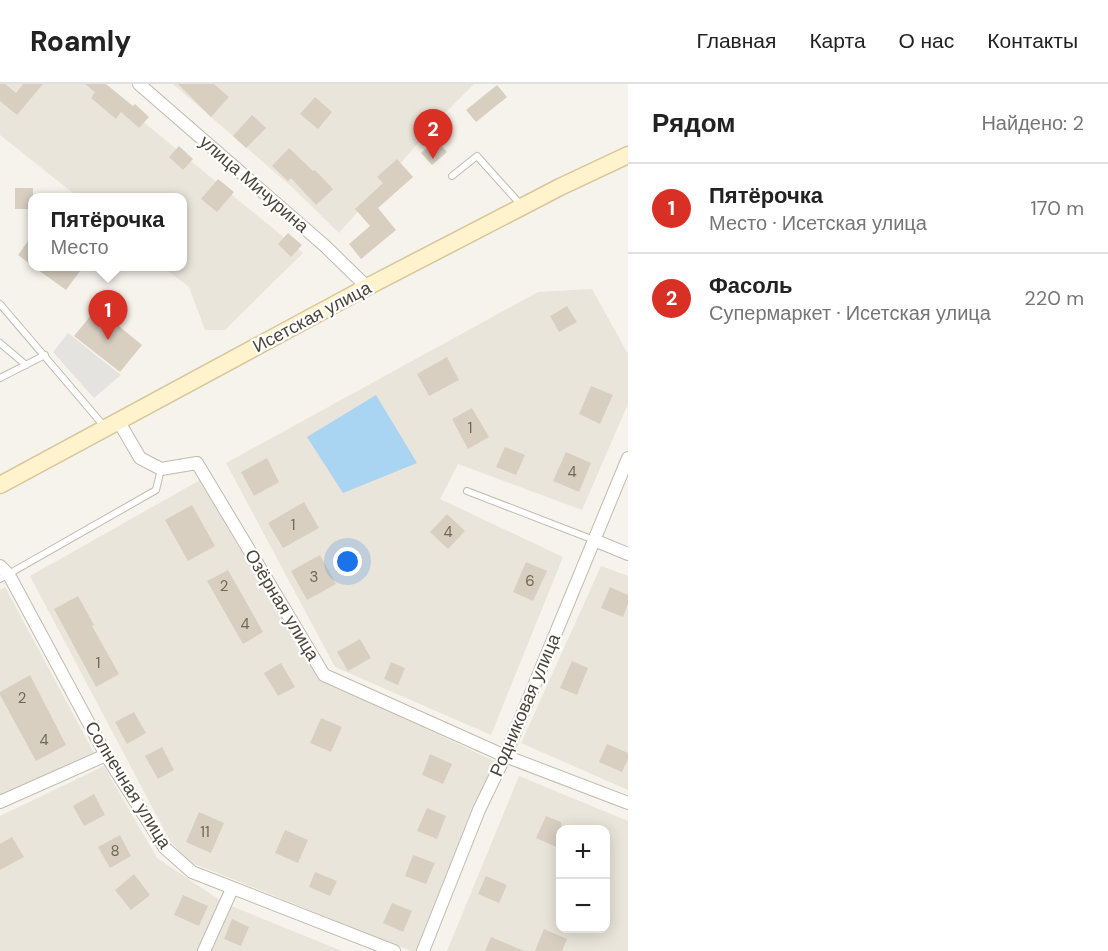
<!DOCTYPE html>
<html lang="ru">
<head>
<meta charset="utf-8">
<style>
	:root { --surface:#fff; --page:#f6f6f6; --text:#222; --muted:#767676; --line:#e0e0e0; --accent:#d93025 }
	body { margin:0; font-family:"DM Sans",sans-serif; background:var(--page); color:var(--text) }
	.controls { position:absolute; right:18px; bottom:18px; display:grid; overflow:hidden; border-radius:12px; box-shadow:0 3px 15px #0003 }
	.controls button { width:54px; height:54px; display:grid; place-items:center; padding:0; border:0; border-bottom:2px solid var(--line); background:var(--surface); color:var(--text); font:30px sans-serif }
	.you { position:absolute; left:348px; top:478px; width:21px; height:21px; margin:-15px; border:4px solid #fff; border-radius:50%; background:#1a73e8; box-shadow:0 0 0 9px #1a73e833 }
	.badge { display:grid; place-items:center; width:39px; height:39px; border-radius:50%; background:var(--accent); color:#fff; font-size:20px; font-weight:700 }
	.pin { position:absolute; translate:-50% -50px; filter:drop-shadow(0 2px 3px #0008) }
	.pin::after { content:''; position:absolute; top:32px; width:21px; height:18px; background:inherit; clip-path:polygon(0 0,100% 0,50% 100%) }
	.popup { position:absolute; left:28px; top:109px; width:159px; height:78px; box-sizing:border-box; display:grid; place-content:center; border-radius:12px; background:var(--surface); filter:drop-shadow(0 2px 4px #0005); font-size:20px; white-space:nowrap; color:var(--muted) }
	.popup b { font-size:22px; color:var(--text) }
	.popup::after { content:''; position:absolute; left:50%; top:100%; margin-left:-12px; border:12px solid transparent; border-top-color:var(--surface) }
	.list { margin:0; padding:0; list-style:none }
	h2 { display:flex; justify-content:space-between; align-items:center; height:78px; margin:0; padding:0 24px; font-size:26px }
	h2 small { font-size:20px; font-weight:400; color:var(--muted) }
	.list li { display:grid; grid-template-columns:39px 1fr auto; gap:18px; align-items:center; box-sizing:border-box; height:90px; padding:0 24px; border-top:2px solid var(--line) }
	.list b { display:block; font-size:22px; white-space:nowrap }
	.list p { margin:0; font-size:20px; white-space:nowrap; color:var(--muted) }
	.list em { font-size:20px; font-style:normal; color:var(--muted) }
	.map { position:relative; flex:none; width:628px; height:867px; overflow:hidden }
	header { display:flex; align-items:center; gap:36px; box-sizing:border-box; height:84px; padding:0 30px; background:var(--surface); border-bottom:2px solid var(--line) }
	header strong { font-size:28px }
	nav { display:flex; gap:33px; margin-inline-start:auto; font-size:21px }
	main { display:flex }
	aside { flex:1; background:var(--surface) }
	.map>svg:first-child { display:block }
	.residential { fill:#eae5da; fill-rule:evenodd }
	.parking { fill:#e5e3e0 }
	.water { fill:#a9d4f2 }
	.building { fill:#d8cfc1 }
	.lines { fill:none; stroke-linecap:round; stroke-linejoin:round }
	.service-casing { stroke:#c2bbae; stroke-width:8 }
	.minor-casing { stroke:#c2bbae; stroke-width:14 }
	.secondary-casing { stroke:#d6c79b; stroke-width:19 }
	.service { stroke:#fff; stroke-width:6 }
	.minor { stroke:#fff; stroke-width:12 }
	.secondary { stroke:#fff3cd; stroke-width:16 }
	.labels { text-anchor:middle; stroke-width:4.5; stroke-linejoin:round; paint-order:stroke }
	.number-label { font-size:15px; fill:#6e675b }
	.street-label { font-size:18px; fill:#4b4439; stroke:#fff }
</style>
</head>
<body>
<header>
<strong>Roamly</strong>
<nav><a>Главная</a><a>Карта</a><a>О нас</a><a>Контакты</a></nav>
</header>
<main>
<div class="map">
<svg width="628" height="867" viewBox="0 0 628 867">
	<rect width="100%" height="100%" fill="#f6f3ec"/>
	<!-- residential -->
	<path class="residential" d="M0 0H104L135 31 303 169 225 246H205L189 203 163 183 183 182V113H78L0 51Z
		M173 0H474L442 32 339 149 293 104Z
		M592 205 628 270V320L582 426 458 380 440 415 563 473 491 651 335 583 226 379 538 208Z
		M200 396 320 594 494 677 416 867H411L190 778 170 757 30 492Z
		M601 482 628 492V706L521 659Z
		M5 503 94 669 0 712V506Z
		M104 682 157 774 224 819 342 867H0V732Z
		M519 692 628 737V867H447ZM560 746H606V844H560Z"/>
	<!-- parking -->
	<path class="parking" d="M68 249 121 291 94 314 53 268Z"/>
	<!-- water -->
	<path class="water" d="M376 311 417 379 343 409 307 353Z"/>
	<!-- building -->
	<path class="building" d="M0 0H5L16 9 23 0H43L17 31 0 17Z
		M85 0H106L133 22 135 20 149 33 139 44 121 28 116 35 91 14 95 8Z
		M178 0H214L229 13 211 33Z
		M497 1 507 13 476 38 466 26Z
		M315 13 332 28 318 45 300 30Z
		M252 31 266 44 246 64 233 52Z
		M436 56 447 68 432 81 421 69Z
		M179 62 193 75 183 86 169 73Z
		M289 64 313 87 315 86 333 105 316 121 291 94 288 97 272 82Z
		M397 75 413 93 378 124 396 146 361 175 349 160 370 142 355 125 383 99 377 93Z
		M218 95 234 108 217 128 201 115Z
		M15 104H33V125H15Z
		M288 149 302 161 291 173 278 160Z
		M33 150V182L18 171Z
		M34 183H83L66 206Z
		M567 222 577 238 559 248 550 232Z
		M97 224 142 261 120 288 74 252Z
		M447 273 459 296 429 312 417 290Z
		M591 302 613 311 600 340 579 330Z
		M472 324 489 353 468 365 452 335Z
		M505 363 525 371 516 391 496 383Z
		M566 368 591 379 579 408 553 397Z
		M267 374 279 398 254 412 241 388Z
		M304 418 319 444 283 464 268 439Z
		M192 421 215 462 188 477 165 436Z
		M447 430 465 447 448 465 430 448Z
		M320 471 336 500 307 516 291 487Z
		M526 478 547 487 533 517 513 508Z
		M228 486 263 548 243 560 207 497Z
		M610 503 628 511V520L623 533 601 524Z
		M78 512 94 541 92 542 119 590 96 603 54 525Z
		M360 555 371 574 348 587 337 568Z
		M572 577 588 584 577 611 560 604Z
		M391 578 405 584 398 601 384 595Z
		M281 579 295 603 278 612 264 589Z
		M30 591 66 661 36 677 0 611V608Z
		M134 628 146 649 127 660 115 638Z
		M321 634 342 643 331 668 310 659Z
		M607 660 628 669V675L622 688 599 678Z
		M162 663 174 686 158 695 145 672Z
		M430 670 452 680 443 700 422 691Z
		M94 710 105 731 84 742 73 722Z
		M427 724 446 732 437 755 417 747Z
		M199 728 224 739 211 769 186 758Z
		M546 732 561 738V765L536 754Z
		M285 746 308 756 298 779 275 769Z
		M120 751 131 772 110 784 98 763Z
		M12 753 24 773 0 786V760Z
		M413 771 435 779 426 800 405 792Z
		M315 788 337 797 330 812 309 803Z
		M134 790 150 811 131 826 115 806Z
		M486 792 507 801 499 819 478 810Z
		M183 811 208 822 199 842 174 831Z
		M392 819 412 827 403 848 383 839Z
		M232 835 249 843 241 862 224 855Z
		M544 845 567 855 562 867H535Z
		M491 853 524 867H485Z"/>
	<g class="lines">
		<defs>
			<path id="service" d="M452 92 477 72 522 122
				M0 220 104 342
				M0 259 26 281
				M0 294 45 271
				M467 407 594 456
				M0 495 156 406 161 385"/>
			<path id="minor" d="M139 0 325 162 367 203
				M119 338 140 374 161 385 197 379 324 591 505 672 628 719
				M594 456 628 470
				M0 482 9 491 106 671 165 764 192 788 394 867
				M0 718 106 671
				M204 867 232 805
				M423 867 479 726 505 672 628 374"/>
			<path id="secondary" d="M0 401 367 203 560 103 628 71"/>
		</defs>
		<!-- service casing -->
		<use href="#service" class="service-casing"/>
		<!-- minor casing -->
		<use href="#minor" class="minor-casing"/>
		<!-- secondary casing -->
		<use href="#secondary" class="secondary-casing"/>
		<!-- service -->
		<use href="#service" class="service"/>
		<!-- minor -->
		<use href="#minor" class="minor"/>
		<!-- secondary -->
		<use href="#secondary" class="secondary"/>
	</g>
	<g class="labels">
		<!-- number labels -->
		<g class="number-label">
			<text x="470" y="349">1</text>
			<text x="572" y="393">4</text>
			<text x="293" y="446">1</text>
			<text x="448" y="453">4</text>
			<text x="314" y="498">3</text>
			<text x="530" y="502">6</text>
			<text x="224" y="507">2</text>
			<text x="245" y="545">4</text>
			<text x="98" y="584">1</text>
			<text x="22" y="619">2</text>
			<text x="44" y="661">4</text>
			<text x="205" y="753">11</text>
			<text x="115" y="772">8</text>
		</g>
		<!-- street labels -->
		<g class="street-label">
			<text transform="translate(254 100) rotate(41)" y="6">улица Мичурина</text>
			<text transform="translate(312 233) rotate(-28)" y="6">Исетская улица</text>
			<text transform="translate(282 521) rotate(59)" y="6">Озёрная улица</text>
			<text transform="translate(525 621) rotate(-67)" y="6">Родниковая улица</text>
			<text transform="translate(128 701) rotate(58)" y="6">Солнечная улица</text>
		</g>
	</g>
</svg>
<div class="controls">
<button>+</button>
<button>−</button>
</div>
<div class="you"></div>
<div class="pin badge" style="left:108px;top:256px">1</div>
<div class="popup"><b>Пятёрочка</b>Место</div>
<div class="pin badge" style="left:433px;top:75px">2</div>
</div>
<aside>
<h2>Рядом<small>Найдено: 2</small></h2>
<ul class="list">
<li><span class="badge">1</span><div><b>Пятёрочка</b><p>Место · Исетская улица</p></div><em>170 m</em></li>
<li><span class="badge">2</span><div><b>Фасоль</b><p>Супермаркет · Исетская улица</p></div><em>220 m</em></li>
</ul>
</aside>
</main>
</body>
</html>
